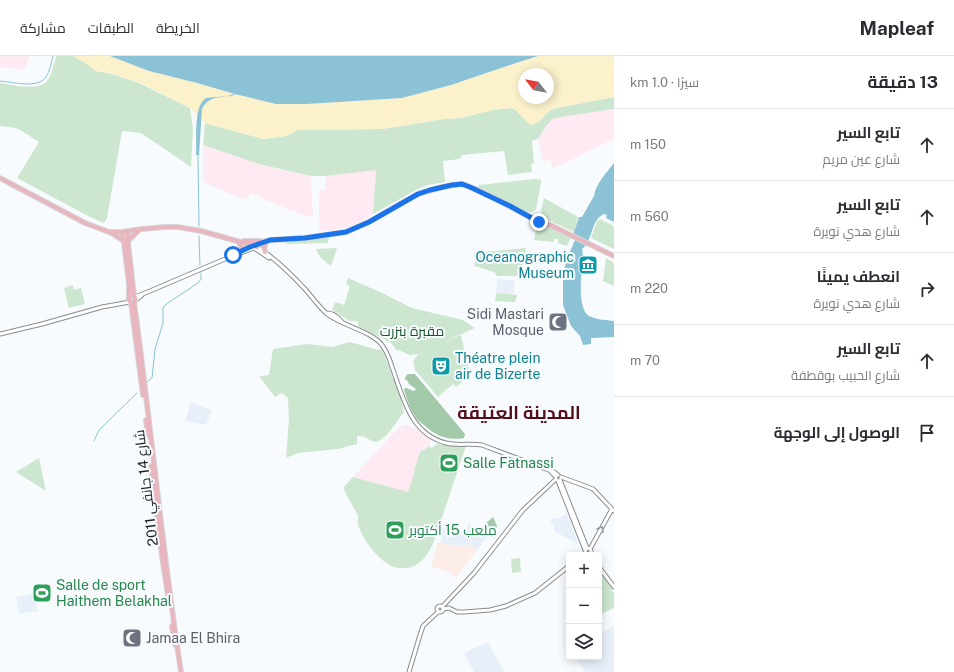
<!DOCTYPE html>
<html lang="ar">
<head>
<meta charset="utf-8">
<style>
	:root { --surface:#fff; --page:#f7f7f7; --text:#2b2b33; --muted:#7c7c81; --line:#e1e1e2 }
	body { margin:0; font-family:"Public Sans",Cairo,sans-serif; background:var(--page); color:var(--text); direction:rtl }
	.controls { position:absolute; right:12px; bottom:12px; display:grid; overflow:hidden; border-radius:4px; box-shadow:0 2px 10px #0003 }
	.controls button { width:36px; height:36px; display:grid; place-items:center; padding:0; border:0; border-bottom:1px solid var(--line); background:var(--surface); color:var(--text); font:20px sans-serif }
	.compass { position:absolute; left:518px; top:12px; width:36px; height:36px; border-radius:50%; background:var(--surface); box-shadow:0 2px 10px #0003; rotate:301deg }
	.stop { position:absolute; width:12px; height:12px; margin:-9px; border:3px solid #1a73e8; border-radius:50%; background:#fff }
	.stop.end { background:#1a73e8; border-color:#fff; box-shadow:0 1px 4px #0008 }
	.list { margin:0; padding:0; list-style:none }
	h2 { display:flex; justify-content:space-between; align-items:center; height:52px; margin:0; padding:0 16px; font-size:17px }
	h2 small { font-size:13px; font-weight:400; color:var(--muted) }
	.list li { display:grid; grid-template-columns:26px 1fr auto; gap:12px; align-items:center; box-sizing:border-box; height:72px; padding:0 16px; border-top:1px solid var(--line) }
	.list b { display:block; font-size:15px; white-space:nowrap }
	.list p { margin:0; font-size:13px; white-space:nowrap; color:var(--muted) }
	.list em { font-size:13px; font-style:normal; color:var(--muted) }
	.icon { flex:none; width:22px; height:22px; fill:none; stroke:currentColor; stroke-width:2; stroke-linecap:round; stroke-linejoin:round }
	.map { position:relative; flex:none; width:614px; height:616px; overflow:hidden; direction:ltr }
	header { display:flex; align-items:center; gap:24px; box-sizing:border-box; height:56px; padding:0 20px; background:var(--surface); border-bottom:1px solid var(--line) }
	header strong { font-size:19px }
	nav { display:flex; gap:22px; margin-inline-start:auto; font-size:14px }
	main { display:flex }
	aside { flex:1; background:var(--surface) }
	.map>svg:first-child { display:block }
	.commercial { fill:#feeaf2 }
	.industrial { fill:#fcede8 }
	.built { fill:#e7f0f9 }
	.green { fill:#cce6cf }
	.forest { fill:#a3c9a8 }
	.sand { fill:#fbf1cb; fill-rule:evenodd }
	.water { fill:#8bc2d5 }
	.lines { fill:none; stroke-linecap:round; stroke-linejoin:round }
	.stream { stroke:#8bc2d5; stroke-width:1 }
	.minor-casing { stroke:#898c8f; stroke-width:5 }
	.major-casing { stroke:#d7d7d7; stroke-width:6 }
	.minor { stroke:#fff; stroke-width:3 }
	.major { stroke:#e7b6bf; stroke-width:4 }
	.oneway { stroke:#9a9b9b }
	.route { stroke:#1a73e8; stroke-width:5 }
	.labels { text-anchor:middle; stroke-width:4; stroke-linejoin:round; paint-order:stroke }
	.culture-label { font-size:14px; fill:#0d838f; stroke:#f8fbfe; text-anchor:end }
	.worship-label { font-size:14px; fill:#5b616d; stroke:#f8fbfe; text-anchor:end }
	.park-label { font-size:14px; fill:#1b552a; stroke:#f8fbfe }
	.leisure-label { font-size:14px; fill:#27864d; stroke:#f8fbfe; text-anchor:start }
	.street-label { font-size:14px; fill:#1f2021; stroke:#f8fbfe }
	.district-label { font-size:18px; font-weight:bold; fill:#540e18; stroke:#f8fbfe }
</style>
</head>
<body>
<header>
<strong>Mapleaf</strong>
<nav><a>الخريطة</a><a>الطبقات</a><a>مشاركة</a></nav>
</header>
<main>
<aside>
<h2>13 دقيقة<small>سيرًا · 1.0 km</small></h2>
<ul class="list">
<li><svg class="icon" aria-label="ahead" viewBox="0 0 24 24"><path d="M12 20V5M6 11l6-6 6 6"/></svg><div><b>تابع السير</b><p>شارع عين مريم</p></div><em>150 m</em></li>
<li><svg class="icon" aria-label="ahead" viewBox="0 0 24 24"><path d="M12 20V5M6 11l6-6 6 6"/></svg><div><b>تابع السير</b><p>شارع هدي نويرة</p></div><em>560 m</em></li>
<li><svg class="icon" aria-label="right" viewBox="0 0 24 24"><path d="M7 20v-9h11M14 6l5 5-5 5"/></svg><div><b>انعطف يمينًا</b><p>شارع هدي نويرة</p></div><em>220 m</em></li>
<li><svg class="icon" aria-label="ahead" viewBox="0 0 24 24"><path d="M12 20V5M6 11l6-6 6 6"/></svg><div><b>تابع السير</b><p>شارع الحبيب بوقطفة</p></div><em>70 m</em></li>
<li><svg class="icon" aria-label="arrive" viewBox="0 0 24 24"><path d="M6 21V4h12l-3 4 3 4H6"/></svg><div><b>الوصول إلى الوجهة</b></div></li>
</ul>
</aside>
<div class="map">
<svg width="614" height="616" viewBox="0 0 614 616">
	<rect width="100%" height="100%" fill="#f8fbfe"/>
	<!-- commercial -->
	<path class="commercial" d="M0 0H29L25 14 0 11Z
		M614 53V82L613 83 553 113 550 104 543 105 538 83 546 70 554 62Z
		M203 89 259 108 311 120 313 162 289 154 251 137 245 144 203 126Z
		M376 113 373 158 363 165 345 172 333 176 329 174 319 176V134L325 133 326 120Z
		M404 369H407L413 371 425 380 431 383 429 390 424 394 414 414 415 415 408 436 353 421 397 373Z"/>
	<!-- industrial -->
	<path class="industrial" d="M438 486 461 491 462 488 478 493 456 522 450 516 431 511Z"/>
	<!-- built -->
	<path class="built" d="M498 223 515 225 513 238 496 237 497 225Z
		M191 346 212 354 206 369 185 365Z
		M567 457 578 488 554 475V469L550 468 552 462 558 463Z
		M469 468 488 480 478 493 463 488 462 491 441 487 442 481 440 480 443 469 464 476Z
		M34 537 38 555 19 558 16 541Z
		M614 570V572L613 573H614V616H585L575 601H599V577Z
		M488 586 504 616H474L464 597Z"/>
	<!-- green -->
	<path class="green" d="M56 0H73L87 8 96 15 112 18 139 27 190 52 193 74 191 111 141 77 122 75 107 162 104 167 90 161 17 122 39 86 25 77 16 72 0 70V27C13 29 40 36 48 24 52 17 54 8 56 0Z
		M614 41V53L554 62 546 70 538 83 532 85 534 107 531 108 532 116 508 119 504 95 462 99 460 103 443 105 445 126 428 129 416 134 373 158 376 114 326 120H311L259 108 203 89 205 67 263 83 286 80 298 74 382 73 444 63 460 62 493 54 512 52 516 54 528 67 540 65 549 55 556 52Z
		M535 123 541 124V126L536 153C534 156 530 157 527 156L478 131 479 129Z
		M544 142 578 161 574 176 544 162 541 155Z
		M600 163 614 170V193L591 182 597 165Z
		M543 168 571 181 567 190 558 187V183H554V186L534 184 537 170Z
		M329 182 328 187 288 188 282 185Z
		M337 192 331 210C325 206 318 200 316 193Z
		M526 192 521 220H497L494 216 475 210 474 197Z
		M606 202 614 207V230L603 225Z
		M348 222 382 237 412 252 463 264 475 272 443 286 461 279 470 319 456 331 453 328 438 341 415 314 413 306 418 298 409 299 399 294 397 295 391 287 358 270V265H350L332 254 335 246 344 249 350 230 346 228Z
		M73 229 74 234 81 232 85 248 69 252 64 232Z
		M496 237 517 239 515 246 495 245Z
		M350 286 378 294 381 293 384 298 401 343 404 356C396 366 389 380 377 386 368 385 366 379 357 380V388L338 393 298 397 286 402 289 363 288 342 282 337 275 341 259 320 269 319 273 293 307 288 332 291Z
		M437 388 466 390 434 485C429 497 421 510 407 512 404 512 401 512 398 512 383 510 363 485 359 471 357 467 358 463 358 459 357 457 354 453 353 451 350 445 346 438 343 432L353 421 408 436 415 415 414 414 421 394H424L429 390 432 392Z
		M39 402 46 435 16 416Z
		M520 502 521 516 512 517 511 503Z
		M599 514 612 532V535L614 537V552L599 559Z"/>
	<!-- forest -->
	<path class="forest" d="M408 318H415L465 378 464 382C448 385 436 380 424 369 421 367 417 364 415 360 410 353 407 343 404 334L405 332H407L413 335H414L416 333 409 328 407 324H405V322L406 320Z
		M493 461 497 470 496 474 493 475 487 472 485 468Z"/>
	<!-- sand -->
	<path class="sand" d="M73 0H110L149 15 197 27 235 38 276 48H307L402 42 451 29 519 6 538 0H614V41L556 52 549 55 540 65 535 68 531 69 528 67 516 54 511 52 493 54 460 62 444 63 382 73 298 74 286 80 263 83 205 67 190 52 143 28 113 18 96 15 87 8ZM524 18H548V42H524Z"/>
	<!-- water -->
	<path class="water" d="M110 0H538L519 6 451 29 402 42 307 48H276L235 38 197 27 149 15Z
		M229 40C216 42 208 41 202 53L199 99H196C197 85 193 50 206 42Z
		M614 107V166L606 162 607 159 604 158C593 163 593 176 588 185 587 189 585 190 582 193L583 199C582 213 576 252 589 260 597 264 606 264 614 265V281L591 282V288L583 289 580 280 571 270 563 249V221L566 205 575 184 574 176 579 161H582L594 140C595 129 607 116 614 107Z"/>
	<g class="lines">
		<!-- stream -->
		<path class="stream" d="M0 25C12 26 38 33 46 21 50 15 51 7 53 0
			M229 40 235 38
			M198 99 199 170
			M199 180 200 209
			M147 326 152 322 155 293 163 267V252L165 249 198 227 201 223V217
			M94 385 99 374 137 337"/>
		<defs>
			<path id="minor" d="M257 191C275 202 291 218 305 233 312 241 319 251 327 258 343 270 371 275 382 289 387 296 390 304 392 311 403 341 410 378 446 387 458 390 470 387 482 389L554 416 558 419
				M234 198 250 191
				M135 241 150 235 225 203 254 192 269 202
				M136 244 142 239
				M326 257C333 256 338 261 342 266
				M0 278 42 268 102 251 130 246
				M551 416 556 421
				M561 421 593 433 614 455
				M560 424 587 492 590 493 591 495V497L589 498H586L585 496 586 493 587 492
				M558 425 585 494
				M590 493 612 453
				M599 511 614 531
				M437 553a3 3 0 1 1 6 0a3 3 0 1 1-6 0Z
				M442 551 474 517 523 454 556 423
				M443 553 449 552 457 556H464L490 554 506 550 535 537 569 510
				M409 616 420 579 423 570 438 556"/>
			<path id="major" d="M0 122 85 167 109 176H122L142 173 165 171H178L201 175 248 188 257 191
				M552 170 614 200
				M128 175V187L134 240
				M110 176 124 185
				M122 176 124 187 129 228V241
				M128 185 139 174
				M244 185H261
				M239 187 242 192 241 195
				M250 191 270 184 305 182 346 176 369 166 418 138 442 131 462 128 475 133 496 143 537 165 553 170
				M265 196 264 192 266 187
				M128.5 243a3.5 3.5 0 1 1 7 0a3.5 3.5 0 1 1-7 0Z
				M131 246 143 339
				M134 246C151 369 162 493 181 616
				M146 364 148 379
				M151 410 162 500 169 546
				M172 570 175 589"/>
		</defs>
		<!-- minor casing -->
		<use href="#minor" class="minor-casing"/>
		<!-- major casing -->
		<use href="#major" class="major-casing"/>
		<!-- minor -->
		<use href="#minor" class="minor"/>
		<!-- major -->
		<use href="#major" class="major"/>
	</g>
	<!-- one-way arrows -->
	<defs><path id="oneway-chevron" d="M-2-3.5L2.5 0L-2 3.5" fill="none" stroke-width="1.6" stroke-linecap="round" stroke-linejoin="round"/></defs>
	<use class="oneway" href="#oneway-chevron" transform="translate(601 473) rotate(-60)"/>
	<g class="lines">
		<!-- route -->
		<path class="route" d="M233 199 250 191 270 184 305 182 346 176 369 166 418 138 430 134 452 129 462 128 470 131 510 150 539 166"/>
	</g>
	<!-- icons -->
	<defs>
		<symbol id="museum-square" viewBox="-11 -11 22 22"><rect x="-9" y="-9" width="18" height="18" rx="4" fill="#0f9aa8" stroke="#f8fbfe"/><path d="M0-6L6-3V-2H-6V-3ZM-5-1h2V3h-2ZM-1-1h2V3h-2ZM3-1h2V3H3ZM-6 4H6V6H-6Z" fill="#fff"/></symbol>
		<symbol id="mosque-square" viewBox="-11 -11 22 22"><rect x="-9" y="-9" width="18" height="18" rx="4" fill="#6b7280" stroke="#f8fbfe"/><path d="M3.5-4.9A6 6 0 1 0 3.5 4.9A5 5 0 1 1 3.5-4.9Z" fill="#fff"/></symbol>
		<symbol id="theatre-square" viewBox="-11 -11 22 22"><rect x="-9" y="-9" width="18" height="18" rx="4" fill="#0f9aa8" stroke="#f8fbfe"/><path d="M-5-5.5Q0-4 5-5.5V0Q5 5 0 6Q-5 5-5 0ZM-3.3-2.5H-1v1.5H-3.3ZM1-2.5H3.3v1.5H1ZM-2.8 1Q0 5.5 2.8 1Z" fill="#fff"/></symbol>
		<symbol id="stadium-square" viewBox="-11 -11 22 22"><rect x="-9" y="-9" width="18" height="18" rx="4" fill="#2e9e5b" stroke="#f8fbfe"/><path d="M0-5a6.5 5 0 1 0 0 10a6.5 5 0 1 0 0-10ZM-3.5-1.8h7v3.6h-7Z" fill="#fff"/></symbol>
	</defs>
	<g fill-rule="evenodd">
		<use href="#museum-square" x="577" y="198" width="22" height="22"/>
		<use href="#mosque-square" x="547" y="255" width="22" height="22"/>
		<use href="#theatre-square" x="430" y="299" width="22" height="22"/>
		<use href="#stadium-square" x="438" y="396" width="22" height="22"/>
		<use href="#stadium-square" x="384" y="463" width="22" height="22"/>
		<use href="#stadium-square" x="31" y="526" width="22" height="22"/>
		<use href="#mosque-square" x="121" y="571" width="22" height="22"/>
	</g>
	<g class="labels">
		<!-- culture labels -->
		<g class="culture-label">
			<text x="574" y="206">Oceanographic<tspan x="574" dy="16">Museum</tspan></text>
			<text x="455" y="307" text-anchor="start">Théatre plein<tspan x="455" dy="16">air de Bizerte</tspan></text>
		</g>
		<!-- worship labels -->
		<g class="worship-label">
			<text x="544" y="263">Sidi Mastari<tspan x="544" dy="16">Mosque</tspan></text>
			<text x="146" y="587" text-anchor="start">Jamaa El Bhira</text>
		</g>
		<!-- park labels -->
		<g class="park-label">
			<text x="412" y="280">مقبرة بنزرت</text>
		</g>
		<!-- leisure labels -->
		<g class="leisure-label">
			<text x="463" y="412">Salle Fatnassi</text>
			<text x="409" y="479">ملعب 15 أكتوبر</text>
			<text x="56" y="534">Salle de sport<tspan x="56" dy="16">Haithem Belakhal</tspan></text>
		</g>
		<!-- street labels -->
		<g class="street-label">
			<text transform="translate(146 432) rotate(-97)" y="5">شارع 14 جانفي 2011</text>
		</g>
		<!-- district labels -->
		<g class="district-label">
			<text x="519" y="363">المدينة العتيقة</text>
		</g>
	</g>
</svg>
<div class="controls">
<button>+</button>
<button>−</button>
<button><svg class="icon" aria-label="layers" viewBox="0 0 24 24"><path d="M12 4l9 5-9 5-9-5zM3 14l9 5 9-5"/></svg></button>
</div>
<svg class="compass" viewBox="-18 -18 36 36"><path d="M0-13l5 13h-10z" fill="#e53935"/><path d="M0 13l5-13h-10z" fill="#7c7c81"/></svg>
<div class="stop" style="left:233px;top:199px"></div>
<div class="stop end" style="left:539px;top:166px"></div>
</div>
</main>
</body>
</html>
